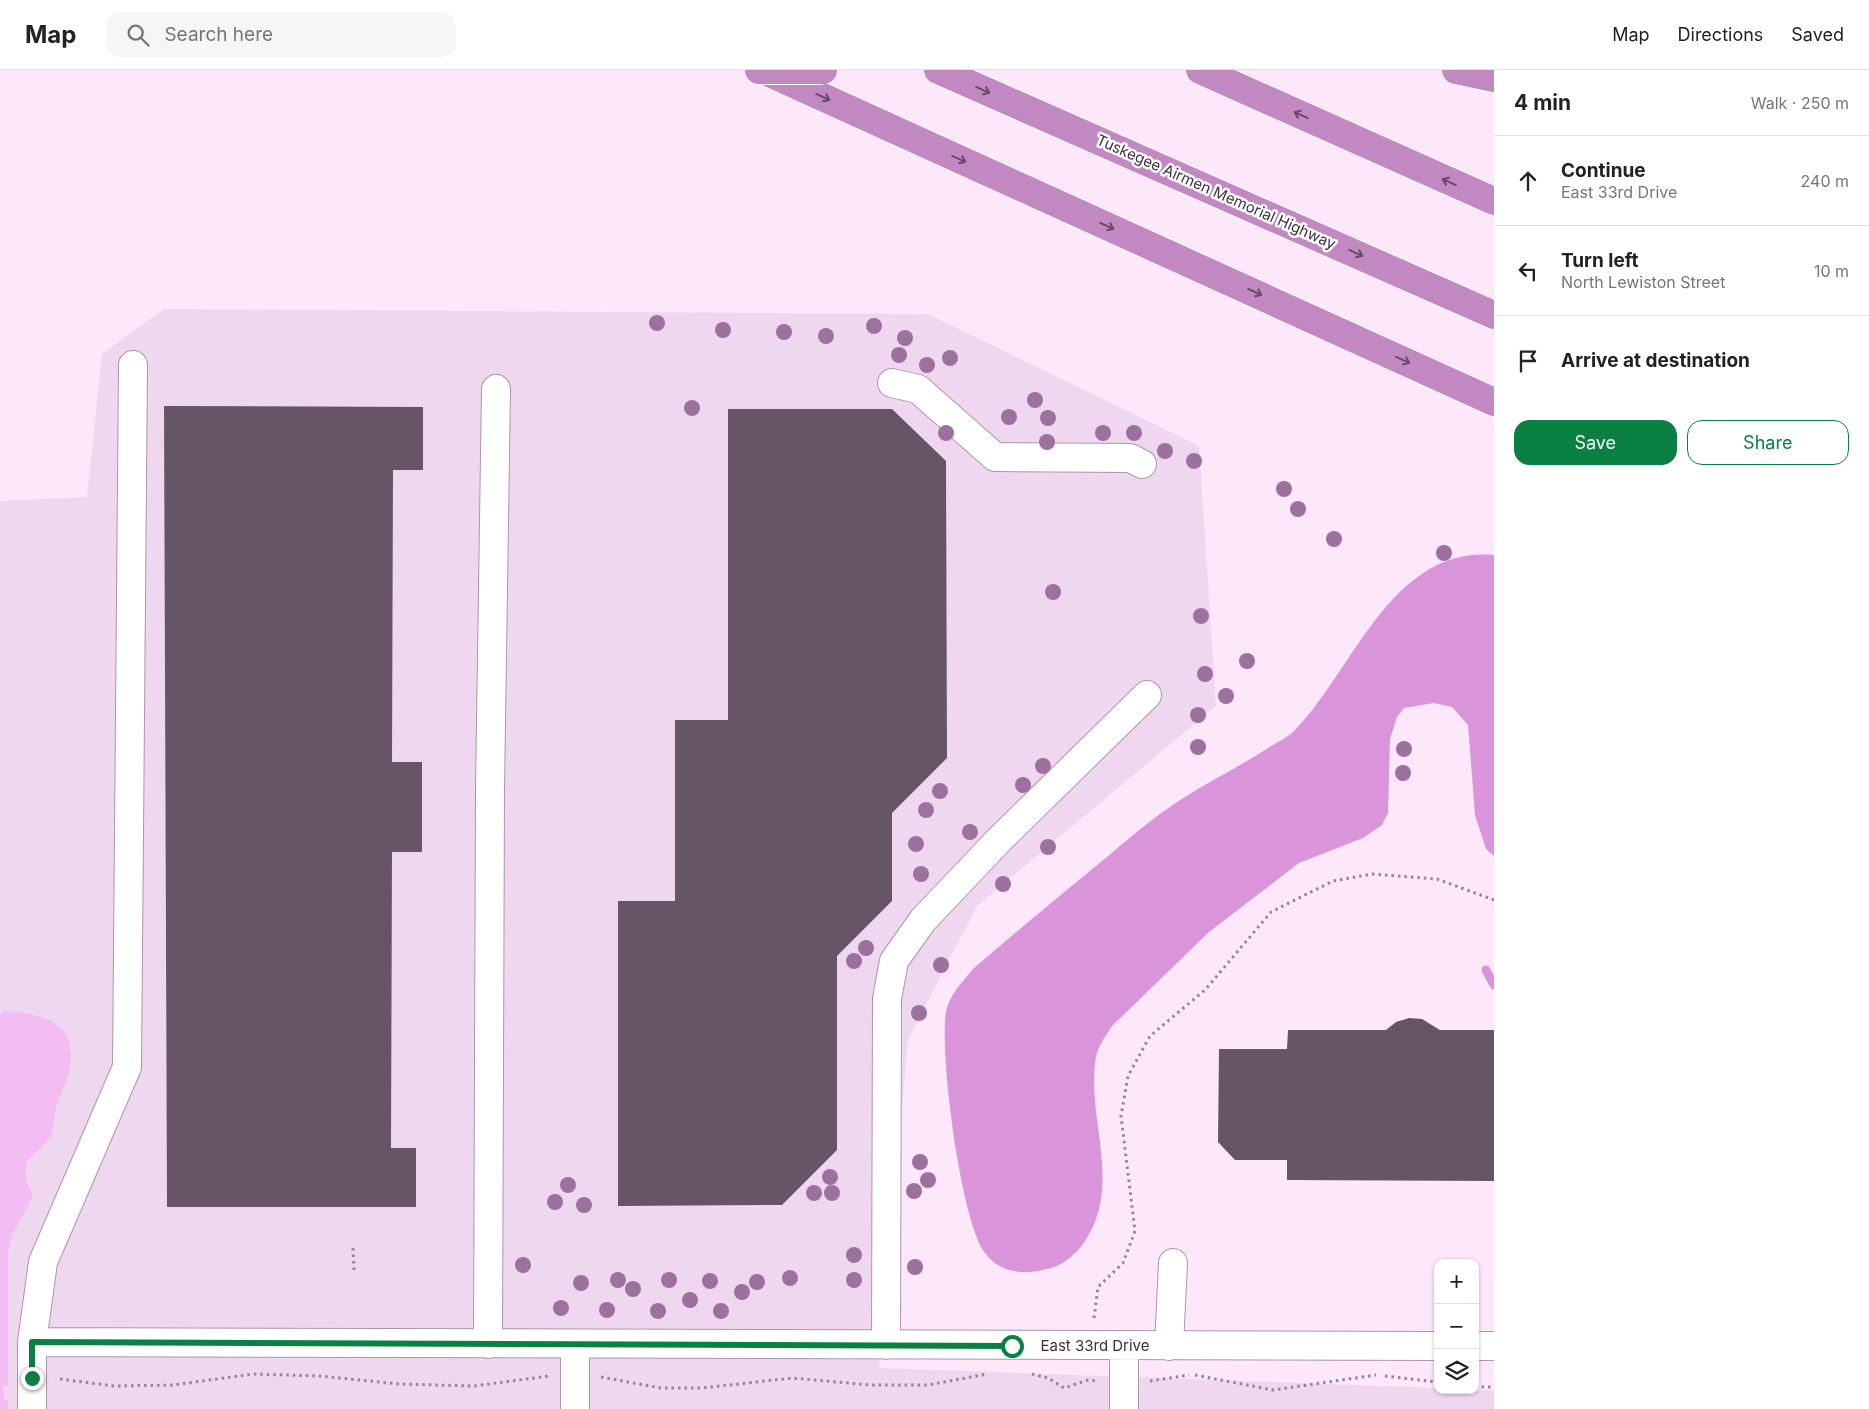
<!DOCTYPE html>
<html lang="en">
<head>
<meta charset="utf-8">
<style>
	:root { --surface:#fff; --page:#f6f6f6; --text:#222; --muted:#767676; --line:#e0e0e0; --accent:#0b8043 }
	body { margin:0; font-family:Inter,sans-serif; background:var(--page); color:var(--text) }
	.controls { position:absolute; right:15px; bottom:15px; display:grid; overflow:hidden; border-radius:10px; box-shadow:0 1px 4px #0004 }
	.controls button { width:45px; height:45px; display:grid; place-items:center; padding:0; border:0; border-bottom:1px solid var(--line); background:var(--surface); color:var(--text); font:25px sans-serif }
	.stop { position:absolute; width:15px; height:15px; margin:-11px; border:4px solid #0b8043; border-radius:50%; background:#fff }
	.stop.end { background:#0b8043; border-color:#fff; box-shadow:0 1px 5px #0008 }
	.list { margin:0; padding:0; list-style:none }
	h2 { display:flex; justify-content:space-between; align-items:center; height:65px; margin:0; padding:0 20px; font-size:21px }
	h2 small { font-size:16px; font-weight:400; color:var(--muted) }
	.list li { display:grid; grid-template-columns:32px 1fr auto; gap:15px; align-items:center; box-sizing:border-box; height:90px; padding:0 20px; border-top:1px solid var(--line) }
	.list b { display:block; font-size:19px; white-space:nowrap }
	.list p { margin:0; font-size:16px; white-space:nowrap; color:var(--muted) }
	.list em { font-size:16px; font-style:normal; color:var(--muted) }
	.actions { display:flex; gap:10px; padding:15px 20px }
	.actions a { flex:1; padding:11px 0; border:1px solid var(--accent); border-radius:15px; text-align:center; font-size:18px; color:var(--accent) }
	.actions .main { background:var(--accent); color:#fff }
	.icon { flex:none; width:28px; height:28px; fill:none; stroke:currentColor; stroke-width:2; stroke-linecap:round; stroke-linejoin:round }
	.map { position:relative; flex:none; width:1494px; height:1339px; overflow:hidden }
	header { display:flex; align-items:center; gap:30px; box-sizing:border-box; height:70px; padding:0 25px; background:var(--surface); border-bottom:1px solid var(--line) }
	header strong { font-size:24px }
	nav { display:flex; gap:28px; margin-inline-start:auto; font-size:18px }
	.search { width:350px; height:45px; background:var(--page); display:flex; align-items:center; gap:12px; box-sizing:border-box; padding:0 18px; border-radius:15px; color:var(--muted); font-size:19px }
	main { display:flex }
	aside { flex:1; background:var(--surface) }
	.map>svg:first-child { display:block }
	.built { fill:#f0d7f0 }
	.green { fill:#f3bcf2 }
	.water { fill:#da95da }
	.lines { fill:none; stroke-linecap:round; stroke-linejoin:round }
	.stream { stroke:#da95da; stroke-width:9 }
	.building { fill:#656 }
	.minor-casing { stroke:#aa97a9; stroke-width:30 }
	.highway-casing { stroke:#fff; stroke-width:30 }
	.path { stroke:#948693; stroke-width:3; stroke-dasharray:2.5 4; stroke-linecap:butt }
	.minor { stroke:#fff; stroke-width:28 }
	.highway { stroke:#c288c2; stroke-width:28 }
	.highway-bridge-casing { stroke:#fff; stroke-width:30; stroke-linecap:butt }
	.highway-bridge { stroke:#c288c2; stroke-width:28 }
	.tree { fill:#9c719d }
	.oneway { stroke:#644d64 }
	.route { stroke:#0b8043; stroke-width:6 }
	.labels { text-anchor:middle; stroke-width:5; stroke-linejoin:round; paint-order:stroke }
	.street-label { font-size:15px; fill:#3c343b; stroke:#fffbff }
</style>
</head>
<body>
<header>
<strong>Map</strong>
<div class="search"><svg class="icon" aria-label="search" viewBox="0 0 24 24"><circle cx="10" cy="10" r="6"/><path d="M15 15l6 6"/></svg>Search here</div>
<nav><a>Map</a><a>Directions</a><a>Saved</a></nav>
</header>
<main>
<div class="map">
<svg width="1494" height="1339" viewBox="0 0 1494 1339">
	<rect width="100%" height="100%" fill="#fce7fb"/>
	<!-- built -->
	<path class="built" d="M164 239 928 244 1199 376 1216 636 977 836 908 970 879 1298 1438 1318V1320H1494V1339H0V431L87 427 102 284Z"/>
	<!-- green -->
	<path class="green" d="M4 941C45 944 79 952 69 1001 66 1014 60 1025 56 1038 53 1046 55 1061 50 1067 44 1077 33 1084 26 1092V1110L33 1126 12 1166 8 1183V1315L3 1317 4 1330H8V1339H0V944Z"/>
	<!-- water -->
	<path class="water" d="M1494 485V786L1486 779 1475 745 1468 655 1452 637 1434 633 1404 638 1397 647 1390 669 1388 743 1382 755 1363 768 1299 793 1209 862 1112 956C1105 967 1096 979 1095 993 1088 1053 1122 1115 1085 1171 1079 1181 1066 1193 1054 1197 1030 1205 1002 1206 985 1183 961 1152 939 983 946 942 949 925 963 911 974 898 1016 862 1059 826 1102 791 1124 773 1146 753 1170 737 1201 715 1236 699 1268 678 1276 673 1286 668 1293 662 1353 603 1390 476 1494 485Z"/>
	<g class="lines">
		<!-- stream -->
		<path class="stream" d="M1486 900 1494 915"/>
	</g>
	<!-- building -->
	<path class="building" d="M164 336 423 337V400H393L392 692H422V782H392L391 1078H416V1137H167Z
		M728 339H892L946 391 947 688 892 743V831L837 886V1080L782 1135 618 1136V831H675V650H728Z
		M1409 948 1422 949 1440 960H1494V1111L1287 1110V1090H1235L1218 1072 1219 979H1287L1288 960H1386L1396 952Z"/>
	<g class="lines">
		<defs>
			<path id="minor" d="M892 313 918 319 995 387 1130 388 1142 394
				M32 1272 1438 1276
				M488 1274 490 719 496 319
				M886 1275 887 929 894 891 923 850 999 770 1147 625
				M1124 1276V1339
				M1169 1276 1173 1193
				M1475 1276H1494
				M32 1339V1272L43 1192 127 997 133 295
				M575 1339V1275"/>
			<path id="highway" d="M763 0 1494 332
				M938 0 1494 245
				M1200 0 1494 131
				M1456 0 1494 8"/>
		</defs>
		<!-- minor casing -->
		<use href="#minor" class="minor-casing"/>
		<!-- highway casing -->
		<use href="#highway" class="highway-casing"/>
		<!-- path -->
		<path class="path" d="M353 1178 354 1201
			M1094 1248 1098 1217 1123 1193 1135 1161 1121 1046 1128 1006 1150 966 1205 920 1271 842 1333 811 1372 804 1437 809 1494 830
			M1032 1304 1048 1308 1064 1318 1088 1310 1097 1311
			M1195 1305 1273 1320 1376 1305
			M1385 1306 1438 1312
			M601 1307 661 1318H702L792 1308 870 1315H928L987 1304
			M60 1309 114 1316 173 1315 253 1304 320 1306 399 1314 474 1316 549 1306
			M1150 1311 1189 1305
			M1475 1317H1494"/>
		<!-- minor -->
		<use href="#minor" class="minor"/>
		<!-- highway -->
		<use href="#highway" class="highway"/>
		<defs>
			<path id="highway-bridge" d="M759 0H823"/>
		</defs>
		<!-- highway-bridge casing -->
		<use href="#highway-bridge" class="highway-bridge-casing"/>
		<!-- highway-bridge -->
		<use href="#highway-bridge" class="highway-bridge"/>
	</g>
	<!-- trees -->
	<g class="tree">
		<circle cx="657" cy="253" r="8"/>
		<circle cx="874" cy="256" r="8"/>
		<circle cx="723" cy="260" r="8"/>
		<circle cx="784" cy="262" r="8"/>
		<circle cx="826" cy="266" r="8"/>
		<circle cx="905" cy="268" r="8"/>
		<circle cx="899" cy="285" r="8"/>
		<circle cx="950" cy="288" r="8"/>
		<circle cx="927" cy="295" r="8"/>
		<circle cx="1035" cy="330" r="8"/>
		<circle cx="692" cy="338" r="8"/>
		<circle cx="1009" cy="347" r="8"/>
		<circle cx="1048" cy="348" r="8"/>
		<circle cx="946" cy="363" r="8"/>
		<circle cx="1103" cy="363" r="8"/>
		<circle cx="1134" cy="363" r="8"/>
		<circle cx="1047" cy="372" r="8"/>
		<circle cx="1165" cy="381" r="8"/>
		<circle cx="1194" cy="391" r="8"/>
		<circle cx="1284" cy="419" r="8"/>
		<circle cx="1298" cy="439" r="8"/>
		<circle cx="1334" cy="469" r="8"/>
		<circle cx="1444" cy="483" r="8"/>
		<circle cx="1053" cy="522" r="8"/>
		<circle cx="1201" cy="546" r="8"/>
		<circle cx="1247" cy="591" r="8"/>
		<circle cx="1205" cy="604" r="8"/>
		<circle cx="1226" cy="626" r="8"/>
		<circle cx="1198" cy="645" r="8"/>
		<circle cx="1198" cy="677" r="8"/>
		<circle cx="1404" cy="679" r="8"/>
		<circle cx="1043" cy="696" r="8"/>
		<circle cx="1403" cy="703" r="8"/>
		<circle cx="1023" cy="715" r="8"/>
		<circle cx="940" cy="721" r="8"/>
		<circle cx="926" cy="740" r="8"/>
		<circle cx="970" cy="762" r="8"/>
		<circle cx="916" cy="774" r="8"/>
		<circle cx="1048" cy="777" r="8"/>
		<circle cx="921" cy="804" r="8"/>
		<circle cx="1003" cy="814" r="8"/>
		<circle cx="866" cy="878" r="8"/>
		<circle cx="854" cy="891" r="8"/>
		<circle cx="941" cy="895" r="8"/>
		<circle cx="919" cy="943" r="8"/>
		<circle cx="920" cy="1092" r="8"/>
		<circle cx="830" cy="1107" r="8"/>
		<circle cx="928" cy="1110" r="8"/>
		<circle cx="568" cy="1115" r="8"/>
		<circle cx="914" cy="1121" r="8"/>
		<circle cx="814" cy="1123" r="8"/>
		<circle cx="832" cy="1123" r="8"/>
		<circle cx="555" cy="1132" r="8"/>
		<circle cx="584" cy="1135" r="8"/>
		<circle cx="854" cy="1185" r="8"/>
		<circle cx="523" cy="1195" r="8"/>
		<circle cx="915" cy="1197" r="8"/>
		<circle cx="790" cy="1208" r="8"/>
		<circle cx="618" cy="1210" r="8"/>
		<circle cx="669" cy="1210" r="8"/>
		<circle cx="854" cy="1210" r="8"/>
		<circle cx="710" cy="1211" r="8"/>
		<circle cx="757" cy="1212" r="8"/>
		<circle cx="581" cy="1213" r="8"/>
		<circle cx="633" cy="1219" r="8"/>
		<circle cx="742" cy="1222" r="8"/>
		<circle cx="690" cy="1230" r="8"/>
		<circle cx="561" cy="1238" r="8"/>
		<circle cx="607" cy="1240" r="8"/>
		<circle cx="658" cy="1241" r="8"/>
		<circle cx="721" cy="1241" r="8"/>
	</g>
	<!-- one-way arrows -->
	<defs><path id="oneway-shaft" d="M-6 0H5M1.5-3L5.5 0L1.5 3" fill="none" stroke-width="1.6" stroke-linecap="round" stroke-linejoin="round" transform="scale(1.25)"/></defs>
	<g class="oneway">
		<use href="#oneway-shaft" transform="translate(983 20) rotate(24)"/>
		<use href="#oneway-shaft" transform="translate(823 27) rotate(24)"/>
		<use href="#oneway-shaft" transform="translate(1301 45) rotate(-156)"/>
		<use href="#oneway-shaft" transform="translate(959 89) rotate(24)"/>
		<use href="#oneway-shaft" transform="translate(1449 112) rotate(-156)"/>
		<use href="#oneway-shaft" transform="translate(1107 156) rotate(24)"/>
		<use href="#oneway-shaft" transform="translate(1356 183) rotate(24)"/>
		<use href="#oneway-shaft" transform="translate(1255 222) rotate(24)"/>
		<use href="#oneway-shaft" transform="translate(1403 290) rotate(25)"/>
	</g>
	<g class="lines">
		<!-- route -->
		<path class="route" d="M32 1308V1272L1012 1276"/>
	</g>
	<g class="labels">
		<!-- street labels -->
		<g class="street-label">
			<text transform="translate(1216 122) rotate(24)" y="5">Tuskegee Airmen Memorial Highway</text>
			<text x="1095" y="1281">East 33rd Drive</text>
		</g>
	</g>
</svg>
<div class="controls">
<button>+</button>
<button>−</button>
<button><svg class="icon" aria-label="layers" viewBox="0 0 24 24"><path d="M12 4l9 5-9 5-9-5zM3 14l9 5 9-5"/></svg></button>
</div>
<div class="stop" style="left:1012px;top:1276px"></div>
<div class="stop end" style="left:32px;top:1308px"></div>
</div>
<aside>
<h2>4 min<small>Walk · 250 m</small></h2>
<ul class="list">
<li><svg class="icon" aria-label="ahead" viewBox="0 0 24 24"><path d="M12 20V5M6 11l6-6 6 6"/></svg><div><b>Continue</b><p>East 33rd Drive</p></div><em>240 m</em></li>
<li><svg class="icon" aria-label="left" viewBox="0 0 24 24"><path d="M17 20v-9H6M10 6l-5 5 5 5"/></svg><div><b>Turn left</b><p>North Lewiston Street</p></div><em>10 m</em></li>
<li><svg class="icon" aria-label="arrive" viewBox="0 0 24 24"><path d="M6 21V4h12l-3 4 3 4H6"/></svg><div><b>Arrive at destination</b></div></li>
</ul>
<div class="actions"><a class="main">Save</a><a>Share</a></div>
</aside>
</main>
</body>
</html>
